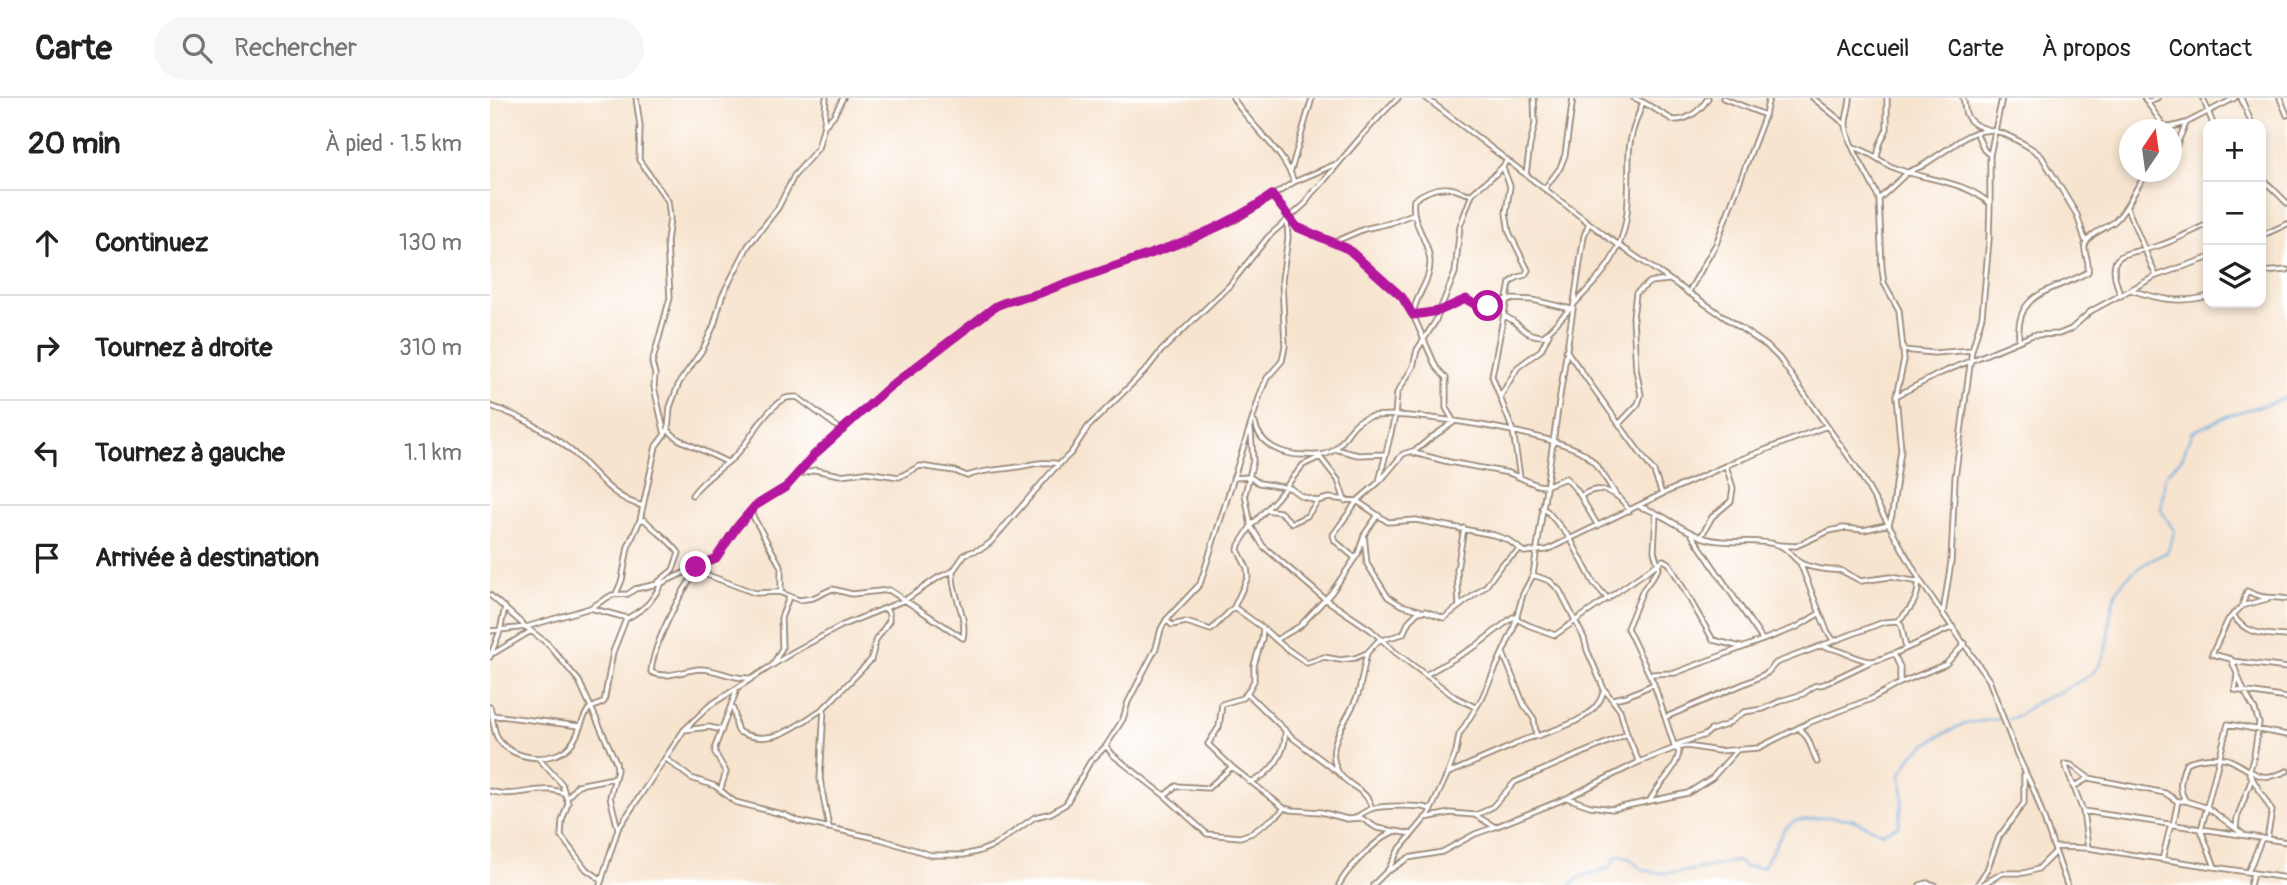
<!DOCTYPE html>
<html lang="fr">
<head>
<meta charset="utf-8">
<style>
	:root { --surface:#fff; --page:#f6f6f6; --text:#222; --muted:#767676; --line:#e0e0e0 }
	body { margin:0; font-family:Pangolin,sans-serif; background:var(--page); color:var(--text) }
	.controls { position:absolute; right:21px; top:21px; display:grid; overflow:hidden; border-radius:14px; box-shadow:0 4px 10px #0003 }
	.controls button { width:63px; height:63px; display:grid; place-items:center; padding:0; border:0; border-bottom:2px solid var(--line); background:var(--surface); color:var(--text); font:35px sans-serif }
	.compass { position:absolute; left:1629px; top:21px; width:63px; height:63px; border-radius:50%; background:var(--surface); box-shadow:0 4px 10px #0003; rotate:13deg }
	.stop { position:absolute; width:21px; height:21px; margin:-16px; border:5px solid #b5179e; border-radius:50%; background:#fff }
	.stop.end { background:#b5179e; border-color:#fff; box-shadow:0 2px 7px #0008 }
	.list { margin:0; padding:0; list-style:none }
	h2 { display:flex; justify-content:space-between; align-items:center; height:91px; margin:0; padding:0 28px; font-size:30px }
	h2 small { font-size:23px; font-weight:400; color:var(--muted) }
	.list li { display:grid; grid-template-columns:46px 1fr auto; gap:21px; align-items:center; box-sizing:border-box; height:105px; padding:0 28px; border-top:2px solid var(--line) }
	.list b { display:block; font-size:26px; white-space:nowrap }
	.list em { font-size:23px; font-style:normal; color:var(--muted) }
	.icon { flex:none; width:38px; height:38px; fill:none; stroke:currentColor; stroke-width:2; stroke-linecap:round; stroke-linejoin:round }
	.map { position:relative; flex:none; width:1797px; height:787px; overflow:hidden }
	header { display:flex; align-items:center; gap:42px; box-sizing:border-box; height:98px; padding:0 35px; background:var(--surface); border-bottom:2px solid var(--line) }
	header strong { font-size:33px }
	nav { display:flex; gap:38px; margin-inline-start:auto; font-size:24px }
	.search { width:490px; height:63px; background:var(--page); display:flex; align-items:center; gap:18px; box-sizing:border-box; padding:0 24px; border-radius:38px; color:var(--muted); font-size:26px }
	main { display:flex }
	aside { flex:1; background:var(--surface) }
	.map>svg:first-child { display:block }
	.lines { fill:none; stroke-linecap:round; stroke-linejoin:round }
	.stream { stroke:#6fade1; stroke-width:2 }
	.minor-casing { stroke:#998776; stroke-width:7 }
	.minor { stroke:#fff; stroke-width:3.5 }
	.route { stroke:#b5179e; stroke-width:9 }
</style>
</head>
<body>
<header>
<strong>Carte</strong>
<div class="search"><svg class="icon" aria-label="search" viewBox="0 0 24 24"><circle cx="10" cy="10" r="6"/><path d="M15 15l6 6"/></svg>Rechercher</div>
<nav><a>Accueil</a><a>Carte</a><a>À propos</a><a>Contact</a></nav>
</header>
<main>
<aside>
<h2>20 min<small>À pied · 1.5 km</small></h2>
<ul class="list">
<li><svg class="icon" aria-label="ahead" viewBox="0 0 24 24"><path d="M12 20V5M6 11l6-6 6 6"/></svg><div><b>Continuez</b></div><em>130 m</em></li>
<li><svg class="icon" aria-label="right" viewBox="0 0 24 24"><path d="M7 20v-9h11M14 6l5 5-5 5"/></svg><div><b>Tournez à droite</b></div><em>310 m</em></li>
<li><svg class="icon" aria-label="left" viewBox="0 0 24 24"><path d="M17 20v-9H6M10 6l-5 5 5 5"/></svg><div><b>Tournez à gauche</b></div><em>1.1 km</em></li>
<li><svg class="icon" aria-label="arrive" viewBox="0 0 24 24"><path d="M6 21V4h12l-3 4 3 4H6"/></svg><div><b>Arrivée à destination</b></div></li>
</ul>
</aside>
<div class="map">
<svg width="1797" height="787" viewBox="0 0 1797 787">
	<rect width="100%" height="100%" fill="#fff"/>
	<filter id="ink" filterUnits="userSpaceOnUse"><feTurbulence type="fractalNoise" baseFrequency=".0143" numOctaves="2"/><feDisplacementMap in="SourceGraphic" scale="14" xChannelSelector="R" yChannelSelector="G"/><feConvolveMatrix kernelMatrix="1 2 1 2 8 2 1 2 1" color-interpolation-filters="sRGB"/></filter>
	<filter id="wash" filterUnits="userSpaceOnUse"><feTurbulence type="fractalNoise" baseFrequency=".00686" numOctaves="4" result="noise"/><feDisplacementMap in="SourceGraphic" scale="28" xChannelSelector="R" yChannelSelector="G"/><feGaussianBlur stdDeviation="1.57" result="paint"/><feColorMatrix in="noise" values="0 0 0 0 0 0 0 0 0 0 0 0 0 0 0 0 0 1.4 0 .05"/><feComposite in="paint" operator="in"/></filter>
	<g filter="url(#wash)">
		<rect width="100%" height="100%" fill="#f7e4cf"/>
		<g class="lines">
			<!-- stream -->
			<path class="stream" d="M1517 621C1528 621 1539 608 1549 603 1566 595 1587 587 1602 575 1626 555 1613 513 1630 488 1642 471 1660 463 1677 454L1685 434 1671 412 1675 377 1692 360 1702 334 1739 317 1797 300
				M1081 787 1090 779 1120 770 1125 759 1132 758 1142 762C1158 787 1214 769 1248 763L1255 769H1273L1295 730 1305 723 1339 719 1361 721 1393 735 1409 727 1413 700 1411 676 1423 656 1446 640 1475 625 1511 621"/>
		</g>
	</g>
	<g filter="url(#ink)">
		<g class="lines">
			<defs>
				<path id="minor" d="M146 0 150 28 149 62 178 103 180 120 177 144 180 200 162 265 165 276 164 289 175 337
					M743 0C761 29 793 51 804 84
					M936 0 1120 141 1277 248 1289 260 1368 372 1431 484 1499 582 1526 654 1545 695 1577 787
					M1233 0 1275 17
					M1323 0 1355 26
					M1360 0C1360 9 1355 20 1356 28 1359 51 1380 78 1389 101
					M1473 0C1475 5 1474 12 1476 16 1482 31 1502 31 1514 36 1527 42 1542 49 1552 59L1587 117 1596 145
					M1654 0 1674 28 1681 29 1696 25
					M1713 0 1723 26
					M1751 0 1762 26
					M1790 0 1797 17
					M1153 4 1183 22C1198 23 1211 12 1218 0
					M1657 4 1667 0
					M335 27 344 17 353 0
					M1486 34 1494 52 1500 57
					M1363 49C1381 53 1392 66 1407 71 1437 82 1476 83 1500 106L1499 142 1492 218 1482 252 1474 311 1465 380 1461 464 1453 515
					M1682 58 1696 25 1745 0
					M1387 59 1390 46 1397 31V0
					M1017 62C1010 76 993 84 982 96 972 96 966 90 958 90 946 89 933 95 924 102 920 125 940 143 940 165 940 185 925 197 923 217L949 213 976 201 989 208H998L1017 201 1043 202 1081 211
					M1013 70 1020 88 1016 115 1019 134 1038 172 1035 177 1026 180 1020 185 1002 278 1023 333 1030 379
					M1771 71 1773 81 1797 105
					M801 72 822 0
					M1036 76 1040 47 1045 26 1044 0
					M1055 90 1070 70 1075 57 1083 0
					M782 97 807 129 844 144 874 131 900 125 923 116
					M1500 105V57L1512 0
					M1637 110 1666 178
					M1771 138 1797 126
					M844 144 858 151 912 199 923 217 946 269 956 280V310L964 324 938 342 926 352 913 356 891 382
					M1771 174 1797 172
					M1641 192C1668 201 1690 206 1718 198
					M1198 195 1226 146 1275 17 1279 0
					M1631 198C1612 151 1634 158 1668 148 1685 143 1702 133 1718 126
					M1085 205C1101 188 1119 171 1128 149 1141 121 1138 87 1139 57 1139 38 1147 21 1153 4L1144 0
					M1014 218C1031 224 1031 238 1054 238L1080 211
					M1529 241C1525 192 1564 194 1598 174 1600 162 1593 154 1595 147 1600 134 1616 131 1625 123 1641 108 1644 88 1659 74
					M1076 252 1129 326
					M1413 252 1444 255 1482 252
					M1406 298 1451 275 1543 237 1569 236 1581 231 1601 213 1666 178 1718 160
					M1010 299 1028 269 1051 252 1059 236
					M0 308C31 318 61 335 85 356 106 376 123 401 153 408
					M765 325C770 348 793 357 814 357 825 357 835 359 844 352 857 342 860 324 878 319 912 310 1064 336 1093 355 1107 364 1117 383 1126 397
					M178 332 188 341 237 364
					M761 333 763 363 755 396 761 428 773 448 835 501 881 532 905 554 965 599 985 609
					M845 351 868 357 895 356
					M924 355 959 364 1019 375 1047 387 1055 388 1076 380 1088 394 1108 428
					M830 359 813 367 787 400 761 428 749 447 748 452 757 470 758 479 744 509 773 530 772 541 764 567V583L757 595 803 640 849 675
					M830 359 848 382 855 403
					M307 377 325 372 350 377 375 374 409 379 430 368 465 373 477 378C493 372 505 372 521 370 539 368 552 362 570 366
					M743 380 760 379 769 385 800 390 811 398 827 403 839 400 867 403 898 424 926 422 1004 437 1018 442 1034 454 1057 452 1172 396 1164 374 1129 326 1148 306 1151 297 1146 271 1143 219 1146 195 1160 184 1178 182
					M1172 396 1244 364 1337 328
					M202 397C214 380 230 372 244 359 261 342 271 317 291 303 295 299 301 299 307 299L353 333
					M1091 398C1109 385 1130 394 1139 413
					M1150 409C1175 415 1193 435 1218 441 1241 447 1266 440 1288 447 1297 449 1302 459 1309 464 1318 470 1341 473 1350 472L1371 483 1400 479 1430 484
					M1052 410 1057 413 1080 440 1103 484 1118 501
					M776 412 790 414 802 425 817 418 827 404
					M260 413 291 469V494
					M150 422H155C166 434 180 442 189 455L183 472 167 485
					M874 437 877 466 898 499 911 507 929 512
					M1202 437 1272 541
					M1211 439 1222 419 1241 403 1243 390 1236 368
					M1289 447 1306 448 1339 433 1353 430 1374 432 1399 426 1402 416 1411 352 1406 298 1414 262 1409 212 1394 185 1392 171 1389 101 1418 74 1432 68 1477 38 1486 34 1501 32
					M865 460 845 443 843 437 867 403 889 384 905 318 907 295 923 269 927 252 945 224 965 175 970 128 982 96
					M1310 465 1337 533 1344 543
					M206 469 207 473 265 495 289 494 309 502 323 500 342 491 362 496 399 492 473 540C478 517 461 496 463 474
					M207 473C190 494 163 547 161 574 177 582 193 572 210 571 228 571 241 581 259 580
					M1043 477 1060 483 1070 493 1094 540 1097 552 1114 591 1130 612 1137 636
					M126 496 132 482 138 449 150 422 166 348 178 332 180 309 189 285 213 251 224 227 232 198 258 148 288 110 304 78 328 50 334 27 336 0
					M0 497 36 529 100 510 122 497 138 496 145 491 172 485 226 460 247 428 265 408 296 389 324 357 398 290 506 208 516 203 550 195 699 142 747 121 804 84 846 66
					M969 508 967 472 974 430
					M1752 508 1777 501
					M100 510 137 520
					M1743 516C1752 536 1777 537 1797 538
					M676 522 682 527 696 524 721 532 744 509
					M1407 523C1419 514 1430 499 1428 483
					M773 530 793 548 817 565 834 559 850 562 865 560 877 555 888 543 913 536 919 523 928 514 935 513 954 520 996 488 1011 467 1030 452
					M0 533 36 529 58 546 89 583 126 664 127 672 120 699 128 731
					M786 542 810 528 841 495 868 456 874 437 888 417
					M1334 549C1350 550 1371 564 1382 563 1390 562 1397 558 1404 556
					M4 555 41 533
					M877 555C874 567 872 580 869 593 862 619 831 646 849 675 857 688 880 693 881 710
					M1013 555 1034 607 1044 621 1046 637
					M0 559 10 533 15 509
					M1742 563 1797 570
					M284 565 292 550 291 520 299 499
					M937 576 986 548 1023 519 1038 527 1065 537 1173 462 1179 465 1223 542 1251 549
					M1160 576 1185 575 1307 529 1330 515
					M1747 577 1745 592 1797 600
					M1410 585V569L1404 556 1463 529
					M1164 586 1137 530 1153 492 1169 470 1164 453 1166 415
					M1123 601 1137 598 1164 586 1185 650 1189 653C1187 672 1169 685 1160 702
					M241 607C248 617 243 627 249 634 283 650 306 628 334 610
					M0 609C3 619 3 632 8 641 23 663 66 667 82 645 90 635 91 621 99 611L114 604 123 554 136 521C157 509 160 506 172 485
					M2 617 89 628
					M1176 619 1263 582 1277 575 1286 565 1394 524 1407 523 1411 526 1416 550
					M1309 630 1318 641 1327 664
					M194 632 219 629 232 632
					M1185 647 1215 637 1221 632 1236 627 1254 614 1273 611 1293 602 1313 596 1324 588 1334 586 1382 563
					M616 648 623 657 674 697 717 736 750 739 762 735 789 716 794 710
					M175 660 201 680 225 688 245 704 295 717 308 723 390 741 441 757H474L490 753 505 747 545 719 561 715 576 706 600 664 616 648 633 621 638 604 666 550 671 531 676 522 710 486 771 294 777 280 792 263 795 248 792 182 798 140 797 123
					M49 661 72 686 75 696
					M1575 666 1593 713 1598 750
					M1575 666 1581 667 1599 680
					M742 669 794 710 802 712 831 714 857 721 871 720 887 730 922 736
					M959 675 1024 647C1032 641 1040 640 1050 637 1074 629 1109 619 1114 591
					M759 684C780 679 797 654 795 633
					M1583 689 1599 680 1675 695 1687 703H1696L1718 710 1753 736
					M231 690 236 674 225 655V649L246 594
					M0 693C27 702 53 684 75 696L78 705 72 723 71 738 96 771 112 782
					M675 697 686 688 718 690 742 669 718 646 729 629 732 606 752 600 757 595
					M1079 699 1149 664
					M77 700 88 687 124 680
					M1696 703C1687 690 1691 679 1696 665 1707 660 1729 657 1740 662 1764 673 1768 686 1797 673
					M1593 713 1797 744
					M985 717 1005 729 1077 700 1100 708 1122 711 1198 695 1222 680 1247 652
					M865 720C870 717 875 713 881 711 891 707 931 707 940 711
					M935 720 960 715 985 717 993 714 1002 709 1025 684 1137 636 1149 664 1185 650 1197 648 1228 653 1268 650 1318 625 1381 601 1410 585 1456 566 1475 545
					M1683 727 1688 703
					M339 730 330 681 334 610 381 562 386 542 399 523V516L396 511
					M1746 731 1747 720 1761 683
					M1777 741 1782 713 1759 675 1764 658 1769 625 1765 612 1754 593 1741 561 1722 556 1738 522 1752 508 1757 493C1774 502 1780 498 1797 501
					M1564 749 1598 750 1797 780
					M1672 762 1681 726
					M1725 769 1711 732 1738 626 1797 637
					M900 772 918 760 952 754 985 736 1005 729
					M1758 774 1772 740
					M110 787 128 731 194 632 219 608 303 554 353 527 415 502 449 479 463 473 475 456 493 450 501 444 563 372 581 355 598 329 656 272 671 253 739 188 778 139 816 105C819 95 827 91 833 84 857 55 881 26 908 0
					M849 787C856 772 887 741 903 734
					M883 787 898 772 908 753 939 716 958 675 966 654 969 637 992 600 1023 532 1033 496 1043 477 1094 138 1099 125
					M1430 787 1437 785 1445 787
					M1487 787 1497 772 1509 739 1534 705V677
					M1491 787 1513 775H1534L1548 771 1565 754
					M1760 787 1763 776"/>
			</defs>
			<!-- minor casing -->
			<use href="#minor" class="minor-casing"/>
			<!-- minor -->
			<use href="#minor" class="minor"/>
		</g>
	</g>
	<g class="lines" filter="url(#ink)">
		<!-- route -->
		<path class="route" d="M206 469 226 460 247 429 265 408 296 389 324 357 398 290 506 208C521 201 538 200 553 194 630 163 714 146 782 97L807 129 858 151 912 199 923 217 949 213 976 201 987 208H998"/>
	</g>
</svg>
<div class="controls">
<button>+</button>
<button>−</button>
<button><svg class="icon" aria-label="layers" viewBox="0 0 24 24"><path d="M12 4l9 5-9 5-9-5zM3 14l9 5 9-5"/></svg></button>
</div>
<svg class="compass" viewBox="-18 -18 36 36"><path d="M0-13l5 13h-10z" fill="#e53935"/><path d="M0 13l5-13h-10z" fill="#767676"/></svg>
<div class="stop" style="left:998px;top:208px"></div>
<div class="stop end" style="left:206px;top:469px"></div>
</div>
</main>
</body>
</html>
